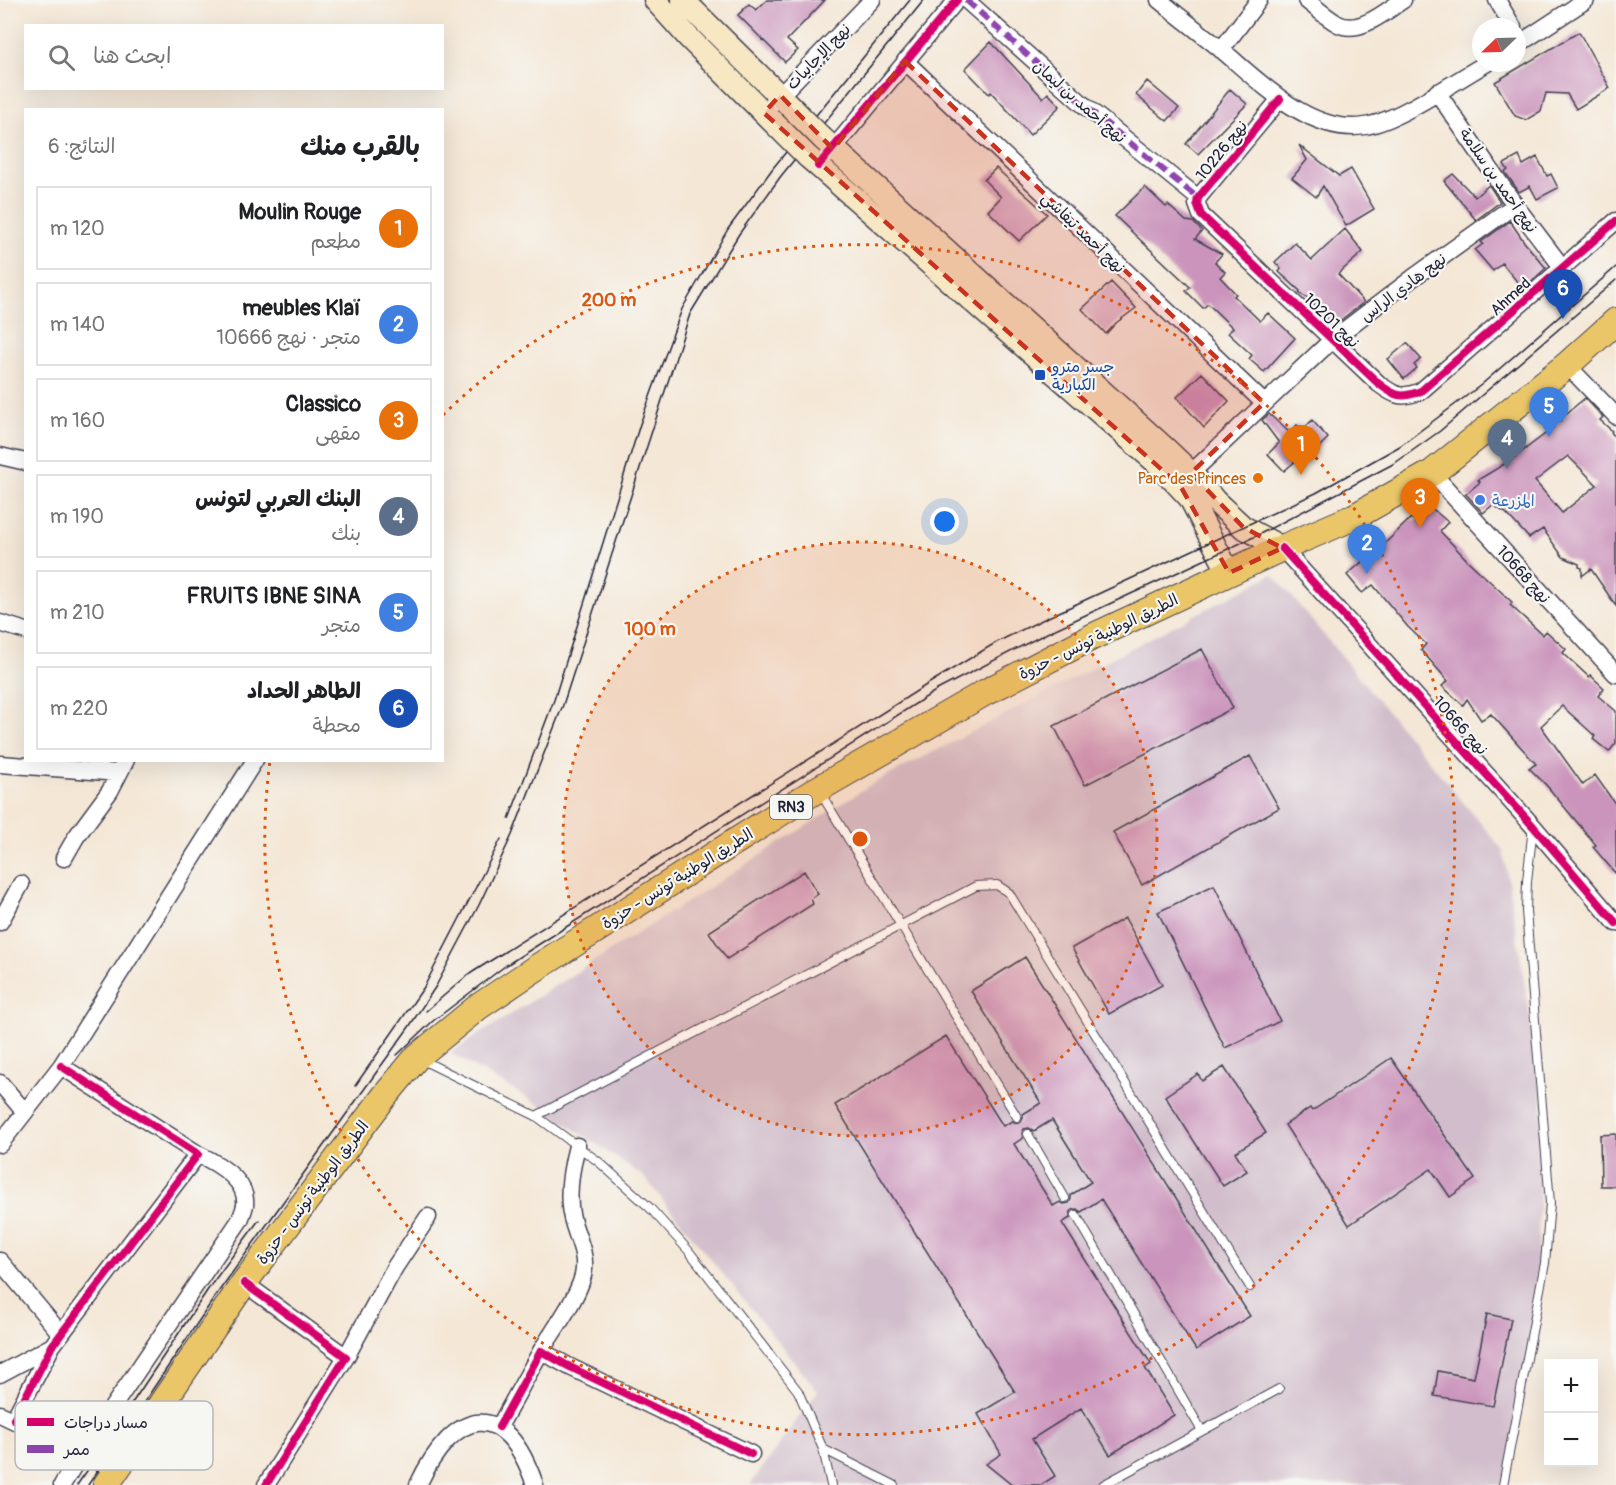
<!DOCTYPE html>
<html lang="ar">
<head>
<meta charset="utf-8">
<style>
	:root { --surface:#fff; --page:#f2f2f2; --text:#202124; --muted:#757577; --line:#e0e0e0; --accent:#d93025 }
	body { margin:0; font-family:Pangolin,"Playpen Sans Arabic",sans-serif; background:var(--page); color:var(--text); direction:rtl }
	.controls { position:absolute; right:18px; bottom:18px; display:grid; overflow:hidden; border-radius:0px; box-shadow:0 6px 24px #0002 }
	.controls button { width:54px; height:54px; display:grid; place-items:center; padding:0; border:0; border-bottom:2px solid var(--line); background:var(--surface); color:var(--text); font:30px sans-serif }
	.compass { position:absolute; left:1472px; top:18px; width:54px; height:54px; border-radius:50%; background:var(--surface); box-shadow:0 6px 24px #0002; rotate:247deg }
	.you { position:absolute; left:945px; top:522px; width:21px; height:21px; margin:-15px; border:4px solid #fff; border-radius:50%; background:#1a73e8; box-shadow:0 0 0 9px #1a73e833 }
	.badge { display:grid; place-items:center; width:39px; height:39px; border-radius:50%; background:var(--accent); color:#fff; font-size:20px; font-weight:700 }
	.pin { position:absolute; translate:-50% -50px; filter:drop-shadow(0 2px 3px #0008) }
	.pin::after { content:''; position:absolute; top:32px; width:21px; height:18px; background:inherit; clip-path:polygon(0 0,100% 0,50% 100%) }
	.list { margin:0; padding:0; list-style:none }
	h2 { display:flex; justify-content:space-between; align-items:center; height:78px; margin:0; padding:0 24px; font-size:26px }
	h2 small { font-size:20px; font-weight:400; color:var(--muted) }
	.list li { display:grid; grid-template-columns:39px 1fr auto; gap:18px; align-items:center; box-sizing:border-box; height:84px; margin:0 12px 12px; padding:0 12px; border:2px solid var(--line); border-radius:0px }
	.list b { display:block; font-size:22px; white-space:nowrap }
	.list p { margin:0; font-size:20px; white-space:nowrap; color:var(--muted) }
	.list em { font-size:20px; font-style:normal; color:var(--muted) }
	.icon { flex:none; width:33px; height:33px; fill:none; stroke:currentColor; stroke-width:2; stroke-linecap:round; stroke-linejoin:round }
	.map { position:relative; flex:none; width:1616px; height:1485px; overflow:hidden; direction:ltr }
	.search { position:absolute; background:var(--surface); box-shadow:0 6px 24px #0002; left:24px; top:24px; width:420px; height:66px; display:flex; align-items:center; gap:15px; box-sizing:border-box; padding:0 21px; border-radius:0px; color:var(--muted); font-size:22px }
	.panel { position:absolute; background:var(--surface); box-shadow:0 6px 24px #0002; left:24px; top:108px; width:420px; height:654px; border-radius:0px; direction:rtl }
	.map>svg:first-child { display:block }
	.industrial { fill:#d1bdcb }
	.building { fill:#cb94bc; fill-rule:evenodd }
	.lines { fill:none; stroke-linecap:round; stroke-linejoin:round }
	.lane-casing { stroke:#424052; stroke-width:10 }
	.street-casing { stroke:#424052; stroke-width:19 }
	.secondary-casing { stroke:#424052; stroke-width:25 }
	.primary-casing { stroke:#424052; stroke-width:28 }
	.lane { stroke:#fff; stroke-width:8 }
	.street { stroke:#fff; stroke-width:16 }
	.secondary { stroke:#f7e8c3; stroke-width:22 }
	.primary { stroke:#eac669; stroke-width:26 }
	.tram { stroke:#22223b; stroke-width:1.5 }
	.secondary-bridge-casing { stroke:#424052; stroke-width:25; stroke-linecap:butt }
	.secondary-bridge { stroke:#f7e8c3; stroke-width:22 }
	.quiet { stroke:#8e44ad; stroke-width:6; stroke-dasharray:12 6; stroke-linecap:butt }
	.cycleway-casing { stroke:#f6f6f2; stroke-width:11 }
	.cycleway { stroke:#d6006c; stroke-width:8 }
	.marked { fill:#c8321e; fill-opacity:0.2; stroke:#c8321e; stroke-width:4.5; stroke-dasharray:12 8; stroke-linejoin:round }
	.ring { fill:none; stroke:#de560e; stroke-width:3; stroke-dasharray:3 6 }
	.transit-dot { fill:#1a4fb4; stroke:#f6f6f2; stroke-width:2 }
	.food-dot { fill:#e8710a; stroke:#f6f6f2; stroke-width:2 }
	.shop-dot { fill:#3f7fe0; stroke:#f6f6f2; stroke-width:2 }
	.labels { text-anchor:middle; stroke-width:4.5; stroke-linejoin:round; paint-order:stroke }
	.shield { fill:#f6f6f2; stroke:#626272; stroke-width:1.5 }
	.shield-label { font-size:15px; font-weight:bold; fill:#22223b }
	.street-label { font-size:16px; fill:#22223b; stroke:#f6f6f2 }
	.transit-label { font-size:16px; fill:#164399; stroke:#f6f6f2; text-anchor:start }
	.food-label { font-size:16px; fill:#c56008; stroke:#f6f6f2; text-anchor:end }
	.shop-label { font-size:16px; fill:#366cbe; stroke:#f6f6f2; text-anchor:start }
	.key { fill:#f6f6f2; stroke:#b6b6bb; stroke-width:1.5 }
	.key-label { font-size:16px; fill:#22223b }
	.centre { fill:#de560e; stroke:#f6f6f2; stroke-width:3 }
	.ring-label { font-size:18px; text-anchor:middle; font-weight:bold; fill:#de560e; stroke:#f6f6f2; stroke-width:4.5; stroke-linejoin:round; paint-order:stroke }
</style>
</head>
<body>
<div class="map">
<svg width="1616" height="1485" viewBox="0 0 1616 1485">
	<rect width="100%" height="100%" fill="#f6f6f2"/>
	<filter id="ink" filterUnits="userSpaceOnUse"><feTurbulence type="fractalNoise" baseFrequency=".0167" numOctaves="2"/><feDisplacementMap in="SourceGraphic" scale="12" xChannelSelector="R" yChannelSelector="G"/><feConvolveMatrix kernelMatrix="1 2 1 2 8 2 1 2 1" color-interpolation-filters="sRGB"/></filter>
	<filter id="wash" filterUnits="userSpaceOnUse"><feTurbulence type="fractalNoise" baseFrequency=".008" numOctaves="4" result="noise"/><feDisplacementMap in="SourceGraphic" scale="24" xChannelSelector="R" yChannelSelector="G"/><feGaussianBlur stdDeviation="1.35" result="paint"/><feColorMatrix in="noise" values="0 0 0 0 0 0 0 0 0 0 0 0 0 0 0 0 0 1.4 0 .05"/><feComposite in="paint" operator="in"/></filter>
	<g filter="url(#wash)">
		<rect width="100%" height="100%" fill="#f4e7d6"/>
		<!-- industrial -->
		<path class="industrial" d="M1273 574 1503 850 1542 1091 1536 1334 1507 1485H750L818 1391 644 1177 536 1103 450 1053 872 784Z"/>
		<g id="blocks">
			<!-- building -->
			<path class="building" d="M767 0H825L787 40 798 50 785 62 738 15 749 4 756 10Z
				M1579 32 1610 88 1576 109 1567 94 1546 93 1541 111 1526 120 1515 116 1495 82Z
				M991 42 1043 98 1048 93 1060 106 1030 135 991 92 989 94 965 69Z
				M1147 81 1179 108 1167 121 1136 95Z
				M1230 89 1247 104 1198 154 1186 144Z
				M1299 145 1339 176 1351 169 1374 209 1346 226 1323 186 1316 197 1292 178 1307 160Z
				M1519 156 1523 165 1537 157 1547 176 1551 174 1558 188 1537 199 1530 186 1519 192 1505 172 1508 170 1504 164Z
				M996 168 1047 214 1019 241 988 211 1001 197 984 180Z
				M1453 174 1475 197 1489 185 1500 202 1476 220 1444 181Z
				M1145 187 1166 207 1168 205 1186 221 1193 222 1202 231 1195 239 1222 254 1215 262 1225 272 1220 277 1236 294 1234 296 1260 321 1268 313 1295 338 1264 372 1249 359 1252 355 1228 333 1233 328 1208 304 1203 308 1186 291 1190 287 1115 216Z
				M1510 221 1525 243 1546 268 1523 289 1502 263 1493 271 1475 250 1483 244 1481 242Z
				M1345 229 1363 252 1338 274 1364 302 1333 326 1309 299 1299 293 1300 291 1279 272 1281 269 1275 262 1295 243 1312 260Z
				M1111 282 1136 308 1116 323 1106 334 1082 309Z
				M1407 343 1421 359 1414 365 1417 368 1404 379 1388 359Z
				M1202 373 1229 401 1204 428 1177 397Z
				M1585 398 1603 417 1600 420 1612 431 1611 432 1616 439V606L1591 569 1582 576V568L1579 567V564L1563 557 1543 529 1529 538 1506 513 1493 505 1483 513 1466 494 1480 482 1478 480 1511 460 1553 428 1551 427 1561 420V418ZM1568 456 1597 485 1562 513 1535 481Z
				M1269 414 1290 433 1297 425 1302 431 1312 420 1328 438 1309 457 1305 453 1284 471 1268 454 1279 443 1262 420Z
				M1429 506 1448 522 1440 531 1468 561 1512 602 1510 605 1543 635 1546 631 1566 649 1563 653 1589 677 1590 675 1604 688 1598 696 1616 711V743L1609 752 1593 739 1595 736 1562 706 1541 726 1583 785 1595 775 1616 805V874L1593 847 1596 845 1547 786 1529 768 1536 764 1491 714 1481 720 1467 699 1463 705 1442 686 1448 681 1421 650 1426 644 1408 627 1373 585 1362 593 1347 575 1370 555 1371 557 1411 518 1416 521Z
				M1202 649 1233 708 1085 785 1054 726Z
				M1250 756 1279 808 1142 885 1113 832Z
				M804 871 818 894 811 899 813 904 727 959 709 932Z
				M1214 885 1280 1021 1225 1048 1158 912Z
				M1125 918 1162 985 1109 1014 1072 948Z
				M1025 957 1250 1316 1196 1350 1101 1199 1081 1212 1077 1209 1072 1210 1070 1214V1218L1062 1223 1151 1364 1145 1368 1174 1415 1110 1455 1081 1408 1032 1439 1055 1476 1041 1485H1012L986 1464 1001 1454 978 1414 1015 1392 835 1105 946 1036 1003 1126 1012 1121 1017 1123 1021 1122 1023 1117V1114L1041 1103 971 991ZM1052 1120 1091 1182 1071 1195V1199L1069 1203 1064 1204 1060 1202 1053 1206 1014 1144 1023 1138 1022 1133 1024 1129 1029 1128 1034 1131Z
				M1391 1058 1475 1179 1450 1197 1431 1169 1349 1225 1285 1125 1310 1108 1312 1111Z
				M1224 1067 1266 1133 1235 1152 1247 1171 1223 1186 1165 1096 1198 1074 1202 1081Z
				M1616 1134V1186H1601L1600 1135Z
				M1487 1314 1511 1319 1493 1406 1434 1396 1438 1371 1474 1378Z"/>
		</g>
	</g>
	<g filter="url(#ink)">
		<use href="#blocks" fill-opacity="0" stroke="#424052" stroke-width="1.5"/>
		<g class="lines">
			<defs>
				<path id="lane" d="M820 792 1017 1117
					M420 1059 536 1116 599 1162 650 1208 688 1250 798 1391 823 1449 831 1485
					M536 1116 976 886 997 885 1009 893 1250 1287
					M1028 1134 1065 1198
					M1076 1215 1202 1431
					M823 1449 894 1485
					M1103 1485 1279 1389
					M1503 1485 1545 1263 1550 1203 1526 911 1527 881 1533 827"/>
				<path id="street" d="M966 0 1086 107 1198 198
					M1159 0C1180 17 1202 34 1223 51 1261 83 1311 135 1365 126 1399 121 1455 81 1487 63
					M1306 0C1316 8 1327 18 1338 24 1359 35 1386 11 1403 0
					M1497 0 1513 27
					M1517 45 1586 0
					M1221 50 1259 0
					M905 61 1264 403
					M1437 92 1515 205 1562 267
					M1280 99 1198 198 1197 204 1201 215 1379 384C1395 396 1401 399 1421 391L1616 221
					M773 103 872 0
					M827 156 957 0
					M1567 365 1616 416
					M0 456 26 462
					M1191 473 1333 339 1414 277 1515 205
					M1432 473 1616 674
					M1282 548 1533 826 1616 923
					M0 623 26 631
					M0 764 119 773
					M64 858 76 837 110 791 126 760
					M0 922 21 884
					M0 1083 24 1111
					M0 1144 61 1066 255 760
					M0 1261 61 1334
					M244 1283 346 1357 266 1485
					M541 1351C553 1331 583 1291 584 1269 586 1247 571 1228 570 1206 568 1187 572 1165 577 1146
					M346 1357 395 1267 428 1217
					M0 1374 52 1346
					M0 1414 95 1459 115 1471
					M14 1419 52 1346 198 1154 61 1066
					M499 1427 541 1351 570 1367 751 1454
					M62 1485 82 1452 240 1220C242 1215 244 1210 245 1205 248 1180 217 1163 198 1154
					M418 1485C454 1408 505 1396 535 1485"/>
				<path id="secondary" d="M655 0 689 38 780 129
					M683 0 795 111
					M822 138 1168 451 1191 473 1215 501 1243 527 1282 548
					M807 156 1157 463 1190 498 1229 573"/>
				<path id="primary" d="M106 1485 244 1283 384 1097 417 1057 478 1007 533 970 818 789 986 692 1092 637 1282 548 1352 518 1432 473 1567 365 1616 321"/>
			</defs>
			<!-- lane casing -->
			<use href="#lane" class="lane-casing"/>
			<!-- street casing -->
			<use href="#street" class="street-casing"/>
			<!-- secondary casing -->
			<use href="#secondary" class="secondary-casing"/>
			<!-- primary casing -->
			<use href="#primary" class="primary-casing"/>
			<!-- lane -->
			<use href="#lane" class="lane"/>
			<!-- street -->
			<use href="#street" class="street"/>
			<!-- secondary -->
			<use href="#secondary" class="secondary"/>
			<!-- primary -->
			<use href="#primary" class="primary"/>
			<!-- tram -->
			<path class="tram" d="M509 819 554 700 640 424 682 309 728 229 773 168 910 0
				M426 1011 468 975 931 682 997 642 1044 619 1316 493 1400 446 1481 385 1616 267
				M397 1055 433 1021 505 966 937 690 1049 632 1258 535 1395 463 1440 431 1616 280
				M355 1086 424 987 501 839
				M124 1415 211 1285 259 1220
				M77 1485 89 1468
				M88 1485 219 1291 409 1027 436 986 479 905 512 835 563 705 690 314 739 234 781 176 924 0"/>
			<defs>
				<path id="secondary-bridge" d="M795 111 822 138
					M780 129 807 156"/>
			</defs>
			<!-- secondary-bridge casing -->
			<use href="#secondary-bridge" class="secondary-bridge-casing"/>
			<!-- secondary-bridge -->
			<use href="#secondary-bridge" class="secondary-bridge"/>
			<!-- quiet -->
			<path class="quiet" d="M966 0 1086 107 1198 198"/>
			<defs>
				<path id="cycleway" d="M1280 99 1198 198 1197 204 1201 215 1379 384C1395 396 1401 399 1421 391L1616 221
					M818 166 957 0
					M1282 548 1533 826 1616 923
					M244 1283 346 1357 266 1485
					M14 1419 52 1346 198 1154 61 1066
					M499 1427 541 1351 570 1367 751 1454"/>
			</defs>
			<!-- cycleway casing -->
			<use href="#cycleway" class="cycleway-casing"/>
			<!-- cycleway -->
			<use href="#cycleway" class="cycleway"/>
		</g>
	</g>
	<!-- marked area -->
	<path class="marked" d="M905 61 1264 403 1191 473 1243 527 1282 548 1229 573 1181 487 764 113 780 95 833 149Z"/>
	<!-- distance rings -->
	<circle cx="860" cy="839" r="297" fill="#de560e" fill-opacity=".12"/>
	<g class="ring">
		<circle cx="860" cy="839" r="297"/>
		<path d="M443 415A595 595 0 1 1 270 761"/>
	</g>
	<!-- markers -->
	<rect class="transit-dot" x="1034" y="369" width="12" height="12" rx="3"/>
	<circle class="food-dot" cx="1258" cy="478" r="6"/>
	<circle class="shop-dot" cx="1480" cy="500" r="6"/>
	<g class="labels">
		<!-- shield labels -->
		<rect class="shield" x="770" y="795" width="42" height="24" rx="4.5"/>
		<g class="shield-label">
			<text x="791" y="812">RN3</text>
		</g>
		<!-- street labels -->
		<g class="street-label">
			<text transform="translate(818 56) rotate(-46)" y="6">نهج الإجابيات</text>
			<text transform="translate(1080 101) rotate(41)" y="6">نهج أحمد بن ليمان</text>
			<text transform="translate(1221 150) rotate(-51)" y="6">نهج 10226</text>
			<text transform="translate(1499 180) rotate(55)" y="6">نهج أحمد بن سلامة</text>
			<text transform="translate(1084 232) rotate(44)" y="6">نهج أحمد تيفاشي</text>
			<text transform="translate(1403 287) rotate(-37)" y="6">نهج هادي الراس</text>
			<text transform="translate(1510 296) rotate(-42)" y="6">Ahmed</text>
			<text transform="translate(1332 320) rotate(44)" y="6">نهج 10201</text>
			<text transform="translate(1524 574) rotate(48)" y="6">نهج 10668</text>
			<text transform="translate(1098 636) rotate(-26)" y="6">الطريق الوطنية تونس - حزوة</text>
			<text transform="translate(1461 725) rotate(48)" y="6">نهج 10666</text>
			<text transform="translate(677 878) rotate(-32)" y="6">الطريق الوطنية تونس - حزوة</text>
			<text transform="translate(312 1192) rotate(-53)" y="6">الطريق الوطنية تونس - حزوة</text>
		</g>
		<!-- transit labels -->
		<g class="transit-label">
			<text x="1052" y="372">جسر مترو<tspan x="1052" dy="18">الكبارية</tspan></text>
		</g>
		<!-- food labels -->
		<g class="food-label">
			<text x="1246" y="484">Parc des Princes</text>
		</g>
		<!-- shop labels -->
		<g class="shop-label">
			<text x="1492" y="506">المزرعة</text>
		</g>
	</g>
	<!-- legend -->
	<rect x="15" y="1401" width="198" height="69" rx="9" class="key"/>
	<rect x="27" y="1418" width="27" height="8" fill="#d6006c"/>
	<rect x="27" y="1445" width="27" height="8" fill="#8e44ad"/>
	<g class="key-label">
		<text x="64" y="1428">مسار دراجات</text>
		<text x="64" y="1455">ممر</text>
	</g>
	<circle cx="860" cy="839" r="9" class="centre"/>
	<g class="ring-label">
		<text x="609" y="306">200 m</text>
		<text x="650" y="635">100 m</text>
	</g>
</svg>
<div class="controls">
<button>+</button>
<button>−</button>
</div>
<svg class="compass" viewBox="-18 -18 36 36"><path d="M0-13l5 13h-10z" fill="#e53935"/><path d="M0 13l5-13h-10z" fill="#757577"/></svg>
<div class="you"></div>
<div class="pin badge" style="left:1301px;top:475px;background:#e8710a">1</div>
<div class="pin badge" style="left:1367px;top:574px;background:#3f7fe0">2</div>
<div class="pin badge" style="left:1420px;top:528px;background:#e8710a">3</div>
<div class="pin badge" style="left:1507px;top:469px;background:#5c6f8a">4</div>
<div class="pin badge" style="left:1549px;top:437px;background:#3f7fe0">5</div>
<div class="pin badge" style="left:1563px;top:319px;background:#1a4fb4">6</div>
<div class="search"><svg class="icon" aria-label="search" viewBox="0 0 24 24"><circle cx="10" cy="10" r="6"/><path d="M15 15l6 6"/></svg>ابحث هنا</div>
<section class="panel">
<h2>بالقرب منك<small>النتائج: 6</small></h2>
<ul class="list">
<li><span class="badge" style="background:#e8710a">1</span><div><b>Moulin Rouge</b><p>مطعم</p></div><em>120 m</em></li>
<li><span class="badge" style="background:#3f7fe0">2</span><div><b>meubles Klaï</b><p>متجر · نهج 10666</p></div><em>140 m</em></li>
<li><span class="badge" style="background:#e8710a">3</span><div><b>Classico</b><p>مقهى</p></div><em>160 m</em></li>
<li><span class="badge" style="background:#5c6f8a">4</span><div><b>البنك العربي لتونس</b><p>بنك</p></div><em>190 m</em></li>
<li><span class="badge" style="background:#3f7fe0">5</span><div><b>FRUITS IBNE SINA</b><p>متجر</p></div><em>210 m</em></li>
<li><span class="badge" style="background:#1a4fb4">6</span><div><b>الطاهر الحداد</b><p>محطة</p></div><em>220 m</em></li>
</ul>
</section>
</div>
</body>
</html>
